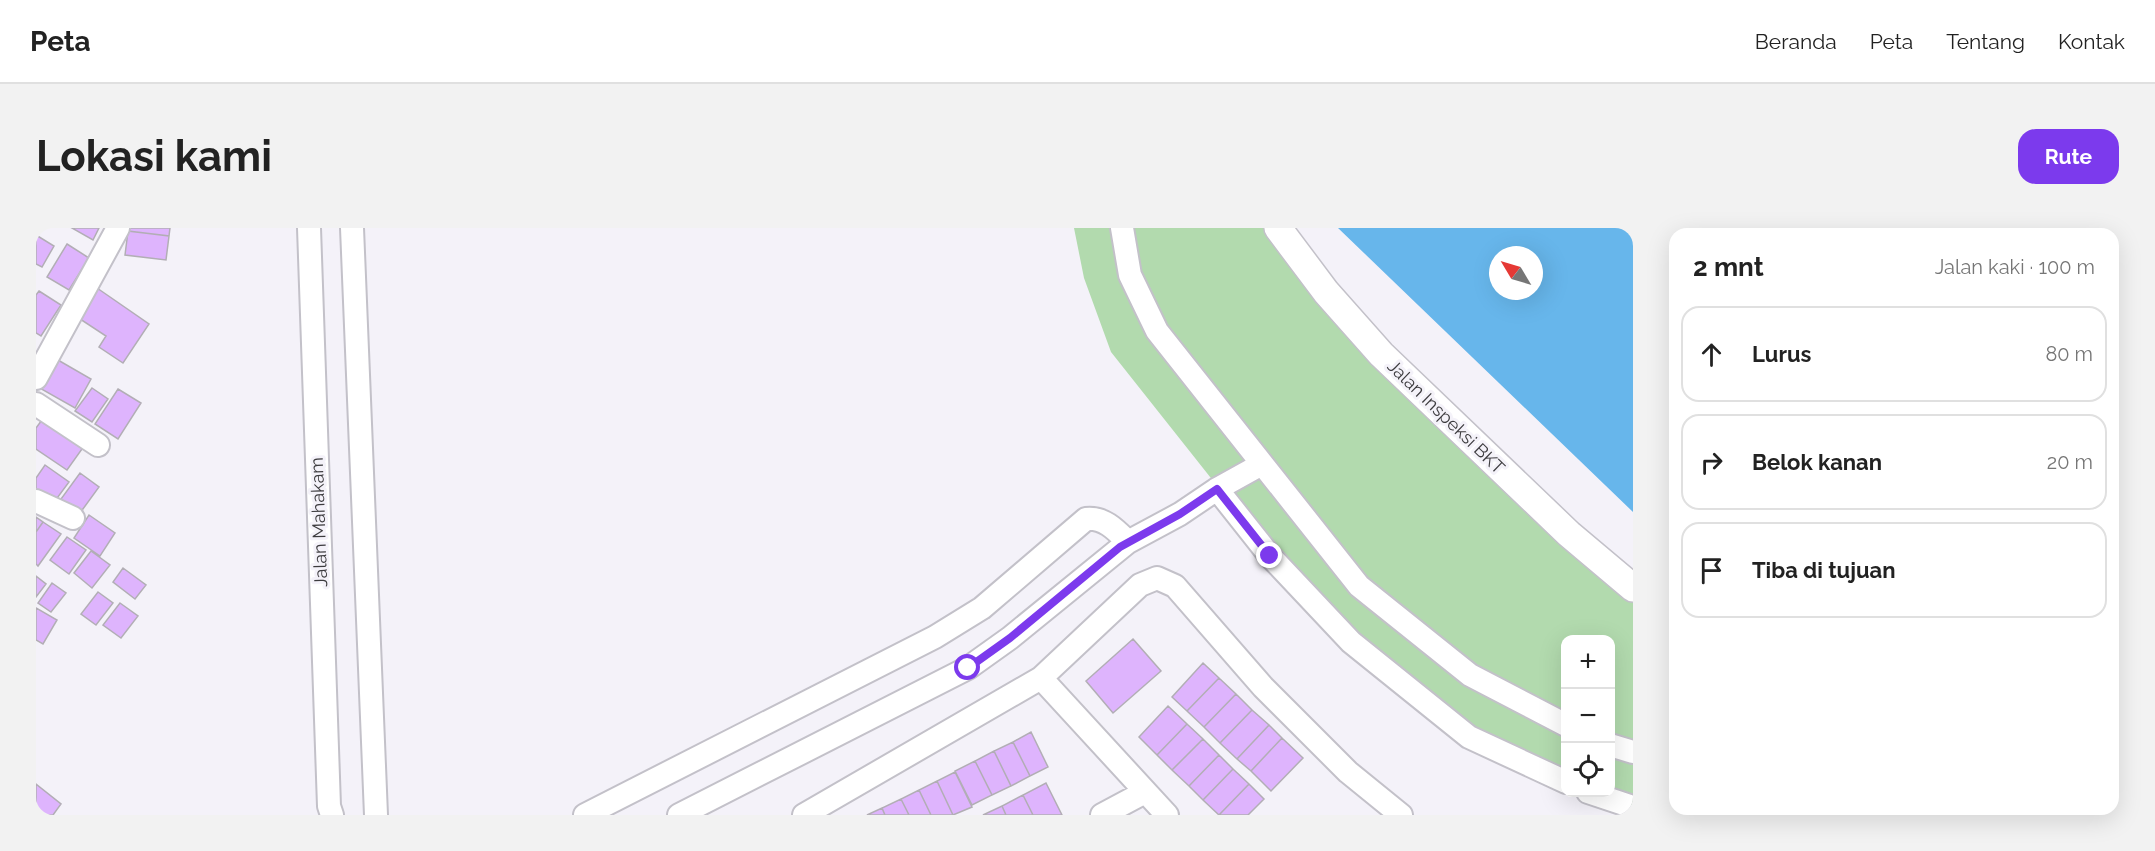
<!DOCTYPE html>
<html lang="id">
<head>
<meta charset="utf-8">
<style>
	:root { --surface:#fff; --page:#f2f2f2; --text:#222; --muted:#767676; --line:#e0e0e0; --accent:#7c3aed }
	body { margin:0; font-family:Raleway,sans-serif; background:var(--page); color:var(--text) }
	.controls { position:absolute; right:18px; bottom:18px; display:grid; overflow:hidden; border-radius:12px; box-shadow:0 6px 24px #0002 }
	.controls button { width:54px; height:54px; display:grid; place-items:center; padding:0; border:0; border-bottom:2px solid var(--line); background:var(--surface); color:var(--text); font:30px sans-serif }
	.compass { position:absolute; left:1453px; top:18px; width:54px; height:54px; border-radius:50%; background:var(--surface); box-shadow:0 6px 24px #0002; rotate:308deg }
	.stop { position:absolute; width:18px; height:18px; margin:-14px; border:4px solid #7c3aed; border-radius:50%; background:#fff }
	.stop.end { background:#7c3aed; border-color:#fff; box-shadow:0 2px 6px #0008 }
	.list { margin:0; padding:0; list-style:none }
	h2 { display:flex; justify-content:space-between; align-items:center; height:78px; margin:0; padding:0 24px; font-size:26px }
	h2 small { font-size:20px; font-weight:400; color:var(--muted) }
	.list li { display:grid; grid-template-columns:39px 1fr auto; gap:18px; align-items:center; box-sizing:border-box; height:96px; margin:0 12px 12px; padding:0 12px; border:2px solid var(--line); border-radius:18px }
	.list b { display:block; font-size:22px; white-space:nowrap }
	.list em { font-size:20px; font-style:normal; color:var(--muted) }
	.icon { flex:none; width:33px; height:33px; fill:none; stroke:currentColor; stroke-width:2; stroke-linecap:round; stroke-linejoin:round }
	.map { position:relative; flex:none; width:1597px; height:587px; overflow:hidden; border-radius:18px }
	header { display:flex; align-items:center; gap:36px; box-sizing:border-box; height:84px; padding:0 30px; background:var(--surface); border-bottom:2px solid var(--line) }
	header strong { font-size:28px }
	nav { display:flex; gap:33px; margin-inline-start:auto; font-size:21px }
	.intro { display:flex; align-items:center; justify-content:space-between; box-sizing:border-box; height:144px; padding:0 36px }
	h1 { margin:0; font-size:42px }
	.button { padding:15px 27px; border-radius:18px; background:var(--accent); color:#fff; font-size:21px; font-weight:700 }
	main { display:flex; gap:36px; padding:0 36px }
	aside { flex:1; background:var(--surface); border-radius:18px; box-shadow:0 6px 24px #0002 }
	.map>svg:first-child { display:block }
	.green { fill:#b2daae }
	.water { fill:#67b6eb; fill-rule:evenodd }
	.building { fill:#deb4fd; stroke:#b2aeb5; stroke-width:1.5 }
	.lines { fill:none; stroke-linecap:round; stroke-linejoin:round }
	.minor-casing { stroke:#c3c1c9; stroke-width:26 }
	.tertiary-casing { stroke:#c3c1c9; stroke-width:30 }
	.minor { stroke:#fff; stroke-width:22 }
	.tertiary { stroke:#fff; stroke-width:27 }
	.route { stroke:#7c3aed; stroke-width:8 }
	.labels { text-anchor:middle; stroke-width:6; stroke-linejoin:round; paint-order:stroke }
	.street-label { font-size:18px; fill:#3c3b3e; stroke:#f4f2f9 }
</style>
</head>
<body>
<header>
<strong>Peta</strong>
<nav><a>Beranda</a><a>Peta</a><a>Tentang</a><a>Kontak</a></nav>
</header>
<div class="intro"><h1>Lokasi kami</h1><a class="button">Rute</a></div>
<main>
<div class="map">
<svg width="1597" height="587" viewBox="0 0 1597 587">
	<rect width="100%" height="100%" fill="#f4f2f9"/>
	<!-- green -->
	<path class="green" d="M1038 0H1243L1254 16 1597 359V579L1574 564V412H1530L1529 554 1433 509 1315 414 1182 259 1075 124 1048 50Z"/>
	<!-- water -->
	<path class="water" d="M1302 0H1597V284ZM1462 27H1498V63H1462Z"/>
	<!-- building -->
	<path class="building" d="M36 0H63L57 12Z
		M92 0H134L133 8 92 3Z
		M92 3 133 8 130 32 89 27Z
		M0 7 18 18 6 39 0 36Z
		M31 16 53 30 33 62 11 49Z
		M61 60 113 96 87 135 63 119 70 108 41 89Z
		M3 63 25 77 5 108 0 105V67Z
		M15 128 55 151 39 180 0 158Z
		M56 160 72 171 56 194 39 183Z
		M82 161 105 175 82 211 59 196Z
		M11 185 51 214 31 242 0 221V200Z
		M9 237 33 254 16 277 0 266V250Z
		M44 245 63 259 44 285 25 271Z
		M53 287 79 305 64 328 38 310Z
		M0 289 7 294 0 304Z
		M7 294 25 306 2 338 0 336V304Z
		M31 309 50 322 33 346 14 332Z
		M55 323 74 337 56 360 38 345Z
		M87 340 110 357 99 371 77 354Z
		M0 348 10 356 0 369Z
		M16 355 30 365 15 384 2 375Z
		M62 364 77 375 60 397 45 386Z
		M84 375 102 388 85 410 67 397Z
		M0 380 21 392 7 416 0 412Z
		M1097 411 1125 443 1077 485 1050 453Z
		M1167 435 1183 450 1151 483 1136 469Z
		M1183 450 1200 466 1168 499 1151 483Z
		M1200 466 1216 482 1184 515 1168 499Z
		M1132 478 1151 496 1121 527 1103 509Z
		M1216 482 1233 497 1201 531 1184 515Z
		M1151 496 1167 511 1136 542 1121 527Z
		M1233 497 1246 510 1215 543 1201 531Z
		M995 504 1012 539 994 548 977 514Z
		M1246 510 1267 530 1235 563 1215 543Z
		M1167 511 1183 527 1153 558 1136 542Z
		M977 514 994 548 975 558 958 523Z
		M958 523 975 558 956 567 939 533Z
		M1183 527 1197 541 1167 572 1153 558Z
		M939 533 956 567 936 577 919 543Z
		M1197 541 1213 556 1183 587 1167 572Z
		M919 544 936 579 917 587 901 553Z
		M901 553 917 587H895L883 562Z
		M1010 555 1026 587H997L987 567Z
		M0 556 25 576 17 587H0Z
		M1213 556 1228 571 1212 587H1183Z
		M883 562 895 587H873L865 571Z
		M987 567 997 587H970L966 578Z
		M865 571 873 587H849L846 580Z
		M966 578 970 587H947Z
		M846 580 849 587H831Z"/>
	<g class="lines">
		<defs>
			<path id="minor" d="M273 0 293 578 296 587
				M316 0 340 587
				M1086 0 1094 47 1121 103 1323 358 1434 447 1530 497
				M0 150 82 0
				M0 176 62 217
				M1181 261 1234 328 1315 414 1433 509 1530 554
				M0 273 37 290
				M1092 314 1144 286 1181 261 1226 236
				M1005 450 1131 587
				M1574 517 1597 524
				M1552 564 1597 579
				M549 587 899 409 946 380 1050 291C1068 289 1080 302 1092 314L974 410 932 440 643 587
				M768 587 1005 450 1104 357 1121 350 1139 358 1227 459 1312 544 1365 587
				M1066 587 1109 564"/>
			<path id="tertiary" d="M1242 0 1290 64 1345 126 1533 306 1597 360"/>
		</defs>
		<!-- minor casing -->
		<use href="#minor" class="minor-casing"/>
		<!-- tertiary casing -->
		<use href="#tertiary" class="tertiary-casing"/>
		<!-- minor -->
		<use href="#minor" class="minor"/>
		<!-- tertiary -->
		<use href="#tertiary" class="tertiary"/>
	</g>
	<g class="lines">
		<!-- route -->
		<path class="route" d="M932 440 974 410 1084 319 1144 286 1181 261 1234 328"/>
	</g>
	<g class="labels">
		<!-- street labels -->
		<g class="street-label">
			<text transform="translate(1410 189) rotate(44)" y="6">Jalan Inspeksi BKT</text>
			<text transform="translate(283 294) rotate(-92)" y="6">Jalan Mahakam</text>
		</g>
	</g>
</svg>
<div class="controls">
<button>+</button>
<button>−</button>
<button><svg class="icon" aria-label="locate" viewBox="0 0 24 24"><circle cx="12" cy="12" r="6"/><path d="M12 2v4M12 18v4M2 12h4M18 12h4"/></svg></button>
</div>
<svg class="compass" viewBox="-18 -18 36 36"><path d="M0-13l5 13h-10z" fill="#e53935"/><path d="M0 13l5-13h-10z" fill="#767676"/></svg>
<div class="stop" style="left:932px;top:440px"></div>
<div class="stop end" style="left:1234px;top:328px"></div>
</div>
<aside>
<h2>2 mnt<small>Jalan kaki · 100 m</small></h2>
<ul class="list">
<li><svg class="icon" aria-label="ahead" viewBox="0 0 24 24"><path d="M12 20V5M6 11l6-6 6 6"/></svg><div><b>Lurus</b></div><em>80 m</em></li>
<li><svg class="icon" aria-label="right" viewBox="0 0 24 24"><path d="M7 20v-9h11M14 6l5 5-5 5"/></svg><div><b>Belok kanan</b></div><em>20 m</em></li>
<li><svg class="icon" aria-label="arrive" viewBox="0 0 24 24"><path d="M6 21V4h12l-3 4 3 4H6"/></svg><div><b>Tiba di tujuan</b></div></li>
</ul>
</aside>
</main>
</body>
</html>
